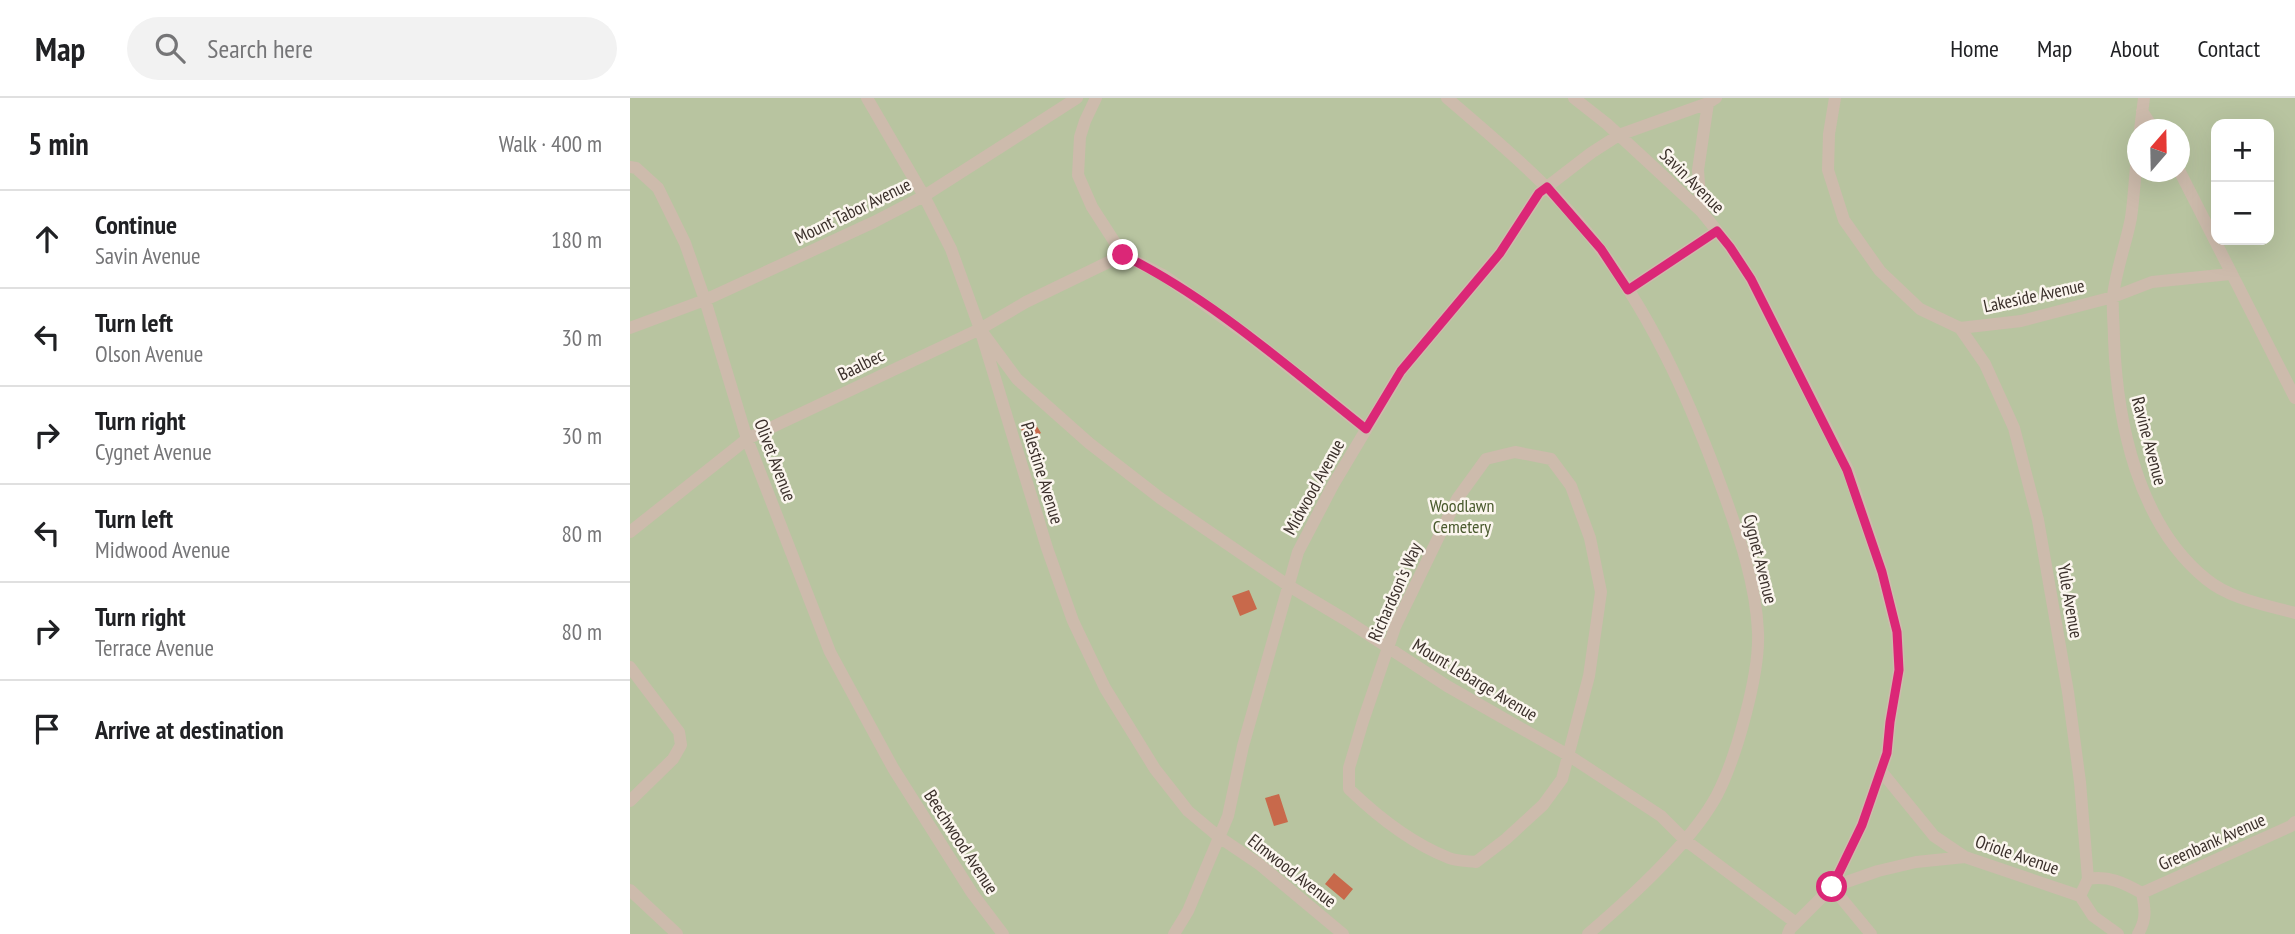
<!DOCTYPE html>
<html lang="en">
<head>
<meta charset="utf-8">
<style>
	:root { --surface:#fff; --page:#f2f2f2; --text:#202124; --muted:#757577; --line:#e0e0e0 }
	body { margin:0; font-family:"PT Sans Narrow",sans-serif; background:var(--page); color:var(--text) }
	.controls { position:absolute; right:21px; top:21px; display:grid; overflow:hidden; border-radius:14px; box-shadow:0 7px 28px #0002 }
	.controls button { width:63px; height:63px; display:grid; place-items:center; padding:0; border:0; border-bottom:2px solid var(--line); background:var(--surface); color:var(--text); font:35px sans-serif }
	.compass { position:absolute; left:1497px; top:21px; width:63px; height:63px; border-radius:50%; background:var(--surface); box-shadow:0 7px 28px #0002; rotate:20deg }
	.stop { position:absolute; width:21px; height:21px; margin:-16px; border:5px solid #db2777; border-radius:50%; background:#fff }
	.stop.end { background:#db2777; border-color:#fff; box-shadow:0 2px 7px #0008 }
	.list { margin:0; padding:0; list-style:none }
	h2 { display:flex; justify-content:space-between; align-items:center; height:91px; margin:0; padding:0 28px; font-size:30px }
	h2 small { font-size:23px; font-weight:400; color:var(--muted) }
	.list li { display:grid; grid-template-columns:46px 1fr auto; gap:21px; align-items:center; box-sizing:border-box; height:98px; padding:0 28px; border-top:2px solid var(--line) }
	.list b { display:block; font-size:26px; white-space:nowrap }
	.list p { margin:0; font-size:23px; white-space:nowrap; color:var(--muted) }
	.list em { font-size:23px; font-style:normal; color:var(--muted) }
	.icon { flex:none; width:38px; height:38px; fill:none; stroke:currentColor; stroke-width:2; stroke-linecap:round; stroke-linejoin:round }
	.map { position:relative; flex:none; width:1665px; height:836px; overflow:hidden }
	header { display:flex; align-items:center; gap:42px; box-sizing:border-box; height:98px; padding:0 35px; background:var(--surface); border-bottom:2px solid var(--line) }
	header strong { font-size:33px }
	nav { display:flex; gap:38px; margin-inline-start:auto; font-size:24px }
	.search { width:490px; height:63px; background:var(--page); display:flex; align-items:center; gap:18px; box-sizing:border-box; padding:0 24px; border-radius:38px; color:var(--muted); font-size:26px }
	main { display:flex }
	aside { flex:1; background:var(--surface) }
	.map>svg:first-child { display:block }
	.green { fill:#b8c4a0; fill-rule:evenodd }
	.building { fill:#c8694b }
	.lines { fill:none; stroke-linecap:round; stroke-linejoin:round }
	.lane { stroke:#cdbbac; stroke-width:12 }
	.route { stroke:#db2777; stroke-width:9 }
	.labels { text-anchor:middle; stroke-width:5; stroke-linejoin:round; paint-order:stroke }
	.street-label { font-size:18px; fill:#3b302b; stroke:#fbf5ee }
	.park-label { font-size:18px; fill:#4a5a2e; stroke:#fbf5ee }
</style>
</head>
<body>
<header>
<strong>Map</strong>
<div class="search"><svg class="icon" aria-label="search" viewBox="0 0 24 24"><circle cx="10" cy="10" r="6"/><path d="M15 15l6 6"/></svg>Search here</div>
<nav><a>Home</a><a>Map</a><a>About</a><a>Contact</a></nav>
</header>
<main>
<aside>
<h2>5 min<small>Walk · 400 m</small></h2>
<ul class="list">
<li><svg class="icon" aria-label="ahead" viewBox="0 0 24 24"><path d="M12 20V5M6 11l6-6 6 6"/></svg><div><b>Continue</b><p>Savin Avenue</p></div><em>180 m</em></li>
<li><svg class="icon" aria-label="left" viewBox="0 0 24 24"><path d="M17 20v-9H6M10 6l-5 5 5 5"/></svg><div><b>Turn left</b><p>Olson Avenue</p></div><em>30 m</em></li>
<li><svg class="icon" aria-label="right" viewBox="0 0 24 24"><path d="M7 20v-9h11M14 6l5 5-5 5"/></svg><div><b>Turn right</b><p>Cygnet Avenue</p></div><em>30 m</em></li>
<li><svg class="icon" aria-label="left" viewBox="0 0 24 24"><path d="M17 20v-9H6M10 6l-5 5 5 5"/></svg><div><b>Turn left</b><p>Midwood Avenue</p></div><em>80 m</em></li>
<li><svg class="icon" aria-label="right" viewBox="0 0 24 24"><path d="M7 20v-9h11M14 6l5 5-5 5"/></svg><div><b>Turn right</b><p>Terrace Avenue</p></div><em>80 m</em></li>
<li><svg class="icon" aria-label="arrive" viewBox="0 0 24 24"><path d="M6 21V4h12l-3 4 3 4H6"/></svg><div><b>Arrive at destination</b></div></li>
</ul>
</aside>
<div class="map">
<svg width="1665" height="836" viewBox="0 0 1665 836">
	<rect width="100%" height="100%" fill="#f4ebe1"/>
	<!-- green -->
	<path class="green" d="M0 0H1665V836H0ZM1586 26H1639V142H1586ZM1507 32H1549V74H1507Z"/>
	<!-- building -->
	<path class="building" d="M403 322 411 335 399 343 390 330Z
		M619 492 627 511 610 518 602 498Z
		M649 696 658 724 644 728 635 700Z
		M704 775 723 791 714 802 695 786Z"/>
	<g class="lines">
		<!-- lane -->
		<path class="lane" d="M237 0 294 98 321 151 350 231 417 450 443 523 475 590 525 671 558 713 589 739 629 766 713 836
			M466 0 455 23 450 39 448 77 462 109 493 157 533 177 623 241 736 331
			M817 0C872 47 928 94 971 152 1026 225 1063 311 1094 396 1110 440 1126 487 1128 534 1130 576 1106 660 1087 697 1062 744 999 801 958 836
			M944 0 977 26 1071 113 1100 149 1121 181 1218 372 1252 474 1267 534 1269 572 1260 624 1257 655 1232 727 1202 789 1160 831 1158 836
			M1205 0 1199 36 1198 72 1214 122 1250 173 1290 211 1330 230 1391 223 1483 199 1522 184 1600 176
			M1512 13 1524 32
			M1510 32 1514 0
			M1507 57C1505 78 1504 99 1501 120 1496 146 1486 172 1483 198 1482 212 1484 227 1484 241 1487 324 1508 426 1576 481 1600 501 1636 507 1665 515
			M0 69 6 70 28 90 55 145 75 202 117 341 200 554 263 670 342 795 373 836
			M1549 72 1665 300
			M1071 113 1068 72 1078 5 1086 0
			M998 192 1087 133
			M0 230 75 202 244 124 294 98 447 0
			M1330 230 1355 266 1384 330 1408 422 1438 594 1450 684 1458 781 1450 798
			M350 231 387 281 459 345 530 400 659 488 716 522 817 588 938 657 1031 718 1055 742 1166 825
			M885 354 921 361 941 388 960 440 971 494 959 578 932 681 913 707 876 741 846 764C837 763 827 763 819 760 783 746 746 717 719 691V670L733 623 765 529 827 401 856 361Z
			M0 434 117 341 350 231 396 204 493 157
			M0 569 49 634 51 647 43 661 0 703
			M1251 673 1304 738 1335 759 1450 798 1463 818 1488 836
			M1458 781C1478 777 1494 785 1512 795
			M1202 789 1248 773 1286 764 1335 759
			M1202 789 1241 836
			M0 792 47 836
			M1512 795 1661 728 1665 724
			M544 836 558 813 598 718 613 648 668 454 703 387 771 273 870 155 909 95 961 55 989 37 1078 5
			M1508 836C1517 821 1515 811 1512 795"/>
	</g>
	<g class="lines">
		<!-- route -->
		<path class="route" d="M493 157C582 201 659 270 736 331L771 273 870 155 909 95 917 89 971 151 998 192 1087 133 1100 149 1121 181 1217 372 1252 474 1267 534 1269 572 1260 624 1257 655 1232 727 1202 789"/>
	</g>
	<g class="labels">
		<!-- street labels -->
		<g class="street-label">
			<text transform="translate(1062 83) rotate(45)" y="6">Savin Avenue</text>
			<text transform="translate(223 113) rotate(-26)" y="6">Mount Tabor Avenue</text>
			<text transform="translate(1404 198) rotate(-12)" y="6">Lakeside Avenue</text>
			<text transform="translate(231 267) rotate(-26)" y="6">Baalbec</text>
			<text transform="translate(1519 343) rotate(75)" y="6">Ravine Avenue</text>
			<text transform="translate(145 362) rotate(69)" y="6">Olivet Avenue</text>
			<text transform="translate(412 375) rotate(73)" y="6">Palestine Avenue</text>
			<text transform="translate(684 389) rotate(-61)" y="6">Midwood Avenue</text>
			<text transform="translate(1130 461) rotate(76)" y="6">Cygnet Avenue</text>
			<text transform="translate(765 494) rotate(-66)" y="6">Richardson's Way</text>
			<text transform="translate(1440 503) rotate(80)" y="6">Yule Avenue</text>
			<text transform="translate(845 582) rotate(31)" y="6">Mount Lebarge Avenue</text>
			<text transform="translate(331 744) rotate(57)" y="6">Beechwood Avenue</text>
			<text transform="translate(1582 744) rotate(-24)" y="6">Greenbank Avenue</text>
			<text transform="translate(1387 757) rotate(19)" y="6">Oriole Avenue</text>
			<text transform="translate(662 773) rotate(38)" y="6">Elmwood Avenue</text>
		</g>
		<!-- park labels -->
		<g class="park-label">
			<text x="832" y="414">Woodlawn<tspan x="832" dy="21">Cemetery</tspan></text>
		</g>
	</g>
</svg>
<div class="controls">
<button>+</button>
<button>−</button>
</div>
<svg class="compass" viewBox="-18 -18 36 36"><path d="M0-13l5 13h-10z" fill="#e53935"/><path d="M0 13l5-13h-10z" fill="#757577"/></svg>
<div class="stop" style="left:1202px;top:789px"></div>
<div class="stop end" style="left:493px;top:157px"></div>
</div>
</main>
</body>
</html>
